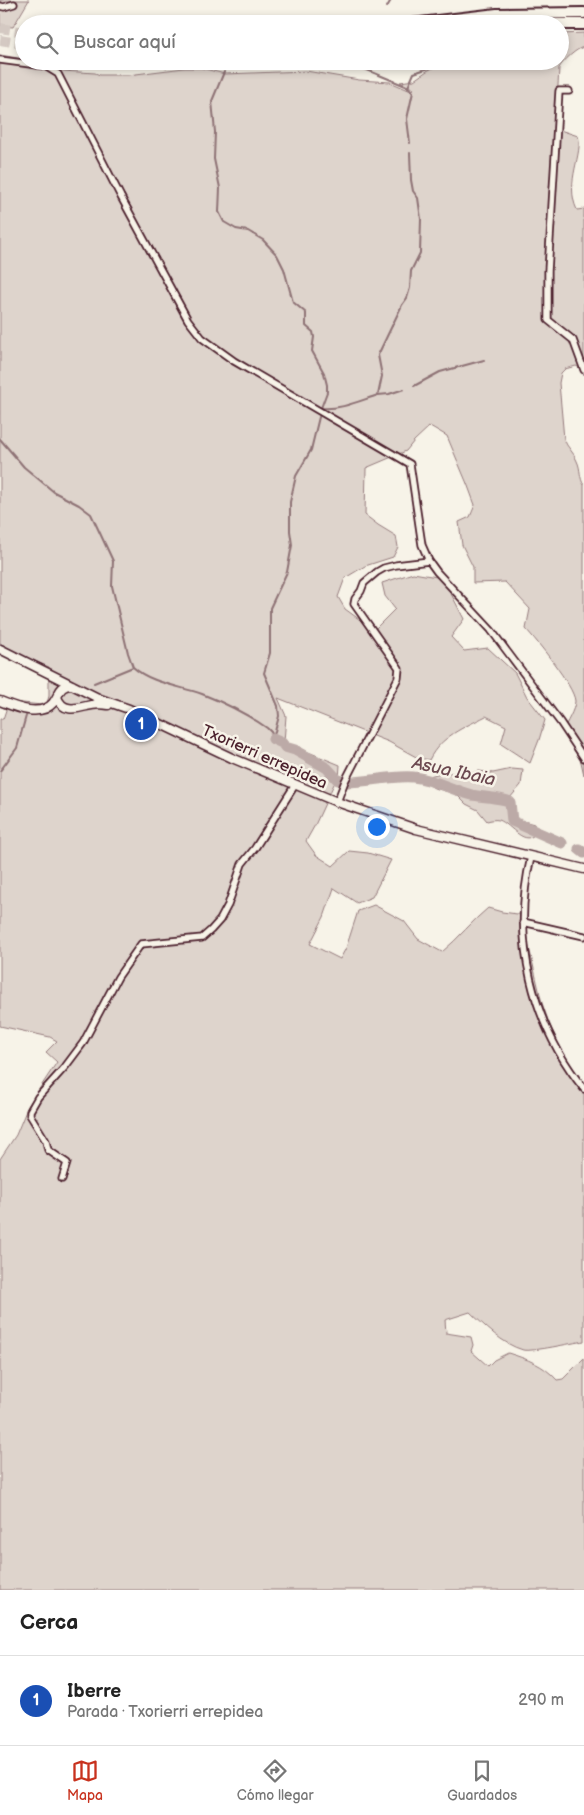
<!DOCTYPE html>
<html lang="es">
<head>
<meta charset="utf-8">
<style>
	:root { --surface:#fff; --page:#f6f6f6; --text:#222; --muted:#767676; --line:#e0e0e0; --accent:#c8321e }
	body { margin:0; font-family:"Balsamiq Sans",sans-serif; background:var(--page); color:var(--text) }
	.you { position:absolute; left:376px; top:826px; width:18px; height:18px; margin:-12px; border:4px solid #fff; border-radius:50%; background:#1a73e8; box-shadow:0 0 0 8px #1a73e833 }
	.badge { display:grid; place-items:center; width:32px; height:32px; border-radius:50%; background:var(--accent); color:#fff; font-size:16px; font-weight:700 }
	.pin { position:absolute; translate:-50% -50%; border:2px solid #fff; box-shadow:0 1px 5px #0006 }
	.list { margin:0; padding:0; list-style:none }
	h2 { display:flex; justify-content:space-between; align-items:center; height:65px; margin:0; padding:0 20px; font-size:21px }
	h2 small { font-size:16px; font-weight:400; color:var(--muted) }
	.list li { display:grid; grid-template-columns:32px 1fr auto; gap:15px; align-items:center; box-sizing:border-box; height:90px; padding:0 20px; border-top:1px solid var(--line) }
	.list b { display:block; font-size:19px; white-space:nowrap }
	.list p { margin:0; font-size:16px; white-space:nowrap; color:var(--muted) }
	.list em { font-size:16px; font-style:normal; color:var(--muted) }
	.icon { flex:none; width:28px; height:28px; fill:none; stroke:currentColor; stroke-width:2; stroke-linecap:round; stroke-linejoin:round }
	.map { position:relative; flex:none; width:584px; height:1590px; overflow:hidden }
	.search { position:absolute; background:var(--surface); box-shadow:0 2px 8px #0003; left:15px; right:15px; top:15px; height:55px; display:flex; align-items:center; gap:12px; box-sizing:border-box; padding:0 18px; border-radius:28px; color:var(--muted); font-size:19px }
	.sheet { height:155px; background:var(--surface) }
	nav { display:flex; justify-content:space-around; align-items:center; box-sizing:border-box; height:70px; border-top:1px solid var(--line); background:var(--surface); font-size:14px; color:var(--muted) }
	nav a { display:grid; justify-items:center; gap:2px }
	nav .on { color:var(--accent) }
	.map>svg:first-child { display:block }
	.green { fill:#ded4cc; stroke:#947a7c }
	.lines { fill:none; stroke-linecap:round; stroke-linejoin:round }
	.stream { stroke:#8e7275; stroke-width:2 }
	.river { stroke:#bcaaa7; stroke-width:11 }
	.highway-tunnel { stroke:#d4c9c2; stroke-width:10; stroke-dasharray:10 5; stroke-linecap:butt }
	.street-casing { stroke:#4a1f2b; stroke-width:9 }
	.secondary-casing { stroke:#4a1f2b; stroke-width:11 }
	.highway-casing { stroke:#4a1f2b; stroke-width:14 }
	.street { stroke:#f7f3e8; stroke-width:5.5 }
	.secondary { stroke:#f7f3e8; stroke-width:8 }
	.highway { stroke:#f7f3e8; stroke-width:10 }
	.labels { text-anchor:middle; stroke-width:5; stroke-linejoin:round; paint-order:stroke }
	.street-label { font-size:16px; fill:#4a1f2b; stroke:#f7f3e8 }
	.water-label { font-size:18px; font-style:italic; fill:#6c4950; stroke:#f7f3e8 }
</style>
</head>
<body>
<div class="map">
<svg width="584" height="1590" viewBox="0 0 584 1590">
	<rect width="100%" height="100%" fill="#f7f3e8"/>
	<filter id="ink" filterUnits="userSpaceOnUse"><feTurbulence type="fractalNoise" baseFrequency=".02" numOctaves="2"/><feDisplacementMap in="SourceGraphic" scale="10" xChannelSelector="R" yChannelSelector="G"/><feConvolveMatrix kernelMatrix="1 2 1 2 8 2 1 2 1" color-interpolation-filters="sRGB"/></filter>
	<g filter="url(#ink)">
		<!-- green -->
		<path class="green" d="M0 0H29L13 27 0 26Z
			M584 33V47C577 48 563 61 559 68L556 119 560 130 578 136C584 153 564 182 577 210L584 209V370L576 366 565 369 561 373 559 383 564 439C567 448 574 452 577 461 581 469 579 478 584 485V775L581 762 563 731C566 723 575 710 575 701 574 686 537 641 526 629L530 609 505 582 473 583V567L462 545 459 522 470 517 475 505 468 486 447 436 430 426 414 441 406 451 366 468 365 515 378 525 396 536 398 547 393 557 365 566 345 578 338 597 345 609 374 630 395 609 385 596 382 583 413 573 443 578 464 619 451 637 464 651 488 648 515 673 527 697 545 720 539 740 530 763 501 744 506 726 486 716C463 728 441 736 429 760L418 758 389 742 278 698 286 716 284 742 340 765 339 779 334 784 315 825 306 841 316 855 333 866 349 851 368 853 391 860 372 897 357 903 334 888 324 917 310 944 340 959 346 948 358 911 374 905 404 921 418 939 442 952C459 938 472 921 488 908L502 912 525 915 528 943 542 1003 549 1023 573 1075 584 1093V1341C572 1343 532 1352 523 1350 502 1344 485 1326 470 1312L445 1320 446 1333 471 1337 473 1345 471 1351 488 1366 494 1360 508 1353C527 1359 544 1365 557 1380L563 1379 584 1358V1590H0V1159L16 1135 28 1106 57 1062 46 1052 57 1041 50 1037 0 1026V719H3L6 710 3 701 42 705 47 703 49 696V667L20 655 0 643V55L24 59V61L38 62 64 71 95 73 100 75H128L184 68H201L225 74 306 71 359 80 390 82 411 91 414 89 400 82 414 80 427 71 446 61H560V34Z
			M512 769 523 770 521 785 509 799 512 803 513 818 534 824 537 831C526 850 511 824 499 820 495 819 491 820 487 821L478 810 466 804 456 794 434 788 422 781 429 776 445 772 464 775 479 771 493 773Z"/>
		<g class="lines">
			<!-- stream -->
			<path class="stream" d="M387 7 391 0
				M360 63V67L408 87
				M224 72 212 101 215 132 214 159 220 188 219 212 224 222 236 229 248 231 263 240 277 255 284 269 293 302 306 313V326L313 332 314 337 312 351 324 373 327 385V392L321 408
				M410 143 407 119 413 92 408 87 414 73 450 61
				M414 386 440 372 484 360
				M378 395 389 394 404 389
				M321 408C340 410 359 401 378 395L382 376 378 355 402 305 407 298 410 288 411 271 420 253 421 219 418 198 413 191 411 180 410 153
				M0 439 24 467 54 492 79 505 91 514 113 561 112 586 128 653 133 667
				M94 683 133 667C150 683 180 686 202 694 225 703 247 714 267 728L271 732 273 736
				M273 739 279 716 278 706 264 673 270 653V608L287 572 292 545 290 531V502L296 476 311 450 319 417
				M0 771 17 748 26 716"/>
			<!-- river -->
			<path class="river" d="M273 739 282 743 285 747 295 750 327 768 338 780
				M347 782C367 782 395 775 413 777 434 779 452 790 472 795 481 797 504 798 510 802L512 821 562 843
				M579 849 584 853"/>
			<!-- highway-tunnel -->
			<path class="highway-tunnel" d="M0 28 24 32
				M0 40 24 44"/>
			<defs>
				<path id="street" d="M0 6 4 7 14 4
					M0 60 45 66 58 74 121 197 176 298 188 320 202 338 234 361 410 464 422 545 429 561 437 572 491 630 560 722 584 758
					M569 91H559L548 271V320L573 340 584 370
					M337 802 345 781 398 678 399 668 354 604 355 599 361 591 364 583 377 572 384 568 396 565 429 561
					M531 857C511 939 532 1024 584 1089
					M523 922 584 936
					M62 1179 67 1163 48 1150 46 1141 30 1115V1111L38 1097 65 1067 83 1043 118 977 141 944 202 938 211 930 220 920 228 905 242 864 255 848 295 785"/>
				<path id="secondary" d="M0 649 100 699 129 709 232 758 337 802 416 829 584 869
					M57 697C62 712 75 709 87 706 94 704 102 704 108 705
					M0 701C15 707 40 718 53 703 60 695 58 685 72 685"/>
				<path id="highway" d="M412 24 497 14 584 13
					M535 24H584"/>
			</defs>
			<!-- street casing -->
			<use href="#street" class="street-casing"/>
			<!-- secondary casing -->
			<use href="#secondary" class="secondary-casing"/>
			<!-- highway casing -->
			<use href="#highway" class="highway-casing"/>
			<!-- street -->
			<use href="#street" class="street"/>
			<!-- secondary -->
			<use href="#secondary" class="secondary"/>
			<!-- highway -->
			<use href="#highway" class="highway"/>
		</g>
	</g>
	<g class="labels">
		<!-- street labels -->
		<g class="street-label">
			<text transform="translate(265 756) rotate(24)" y="6">Txorierri errepidea</text>
		</g>
		<!-- water labels -->
		<g class="water-label">
			<text transform="translate(454 771) rotate(12)" y="6">Asua Ibaia</text>
		</g>
	</g>
</svg>
<div class="you"></div>
<div class="pin badge" style="left:141px;top:724px;background:#1a4fb4">1</div>
<div class="search"><svg class="icon" aria-label="search" viewBox="0 0 24 24"><circle cx="10" cy="10" r="6"/><path d="M15 15l6 6"/></svg>Buscar aquí</div>
</div>
<section class="sheet">
<h2>Cerca<small></small></h2>
<ul class="list">
<li><span class="badge" style="background:#1a4fb4">1</span><div><b>Iberre</b><p>Parada · Txorierri errepidea</p></div><em>290 m</em></li>
</ul>
</section>
<nav>
<a class="on"><svg class="icon" aria-label="map" viewBox="0 0 24 24"><path d="M3 6l6-2 6 2 6-2v14l-6 2-6-2-6 2zM9 4v14M15 6v14"/></svg>Mapa</a>
<a><svg class="icon" aria-label="directions" viewBox="0 0 24 24"><path d="M12 3l9 9-9 9-9-9zM9 14v-3h6M13 9l2 2-2 2"/></svg>Cómo llegar</a>
<a><svg class="icon" aria-label="saved" viewBox="0 0 24 24"><path d="M7 4h10v16l-5-4-5 4z"/></svg>Guardados</a>
</nav>
</body>
</html>
